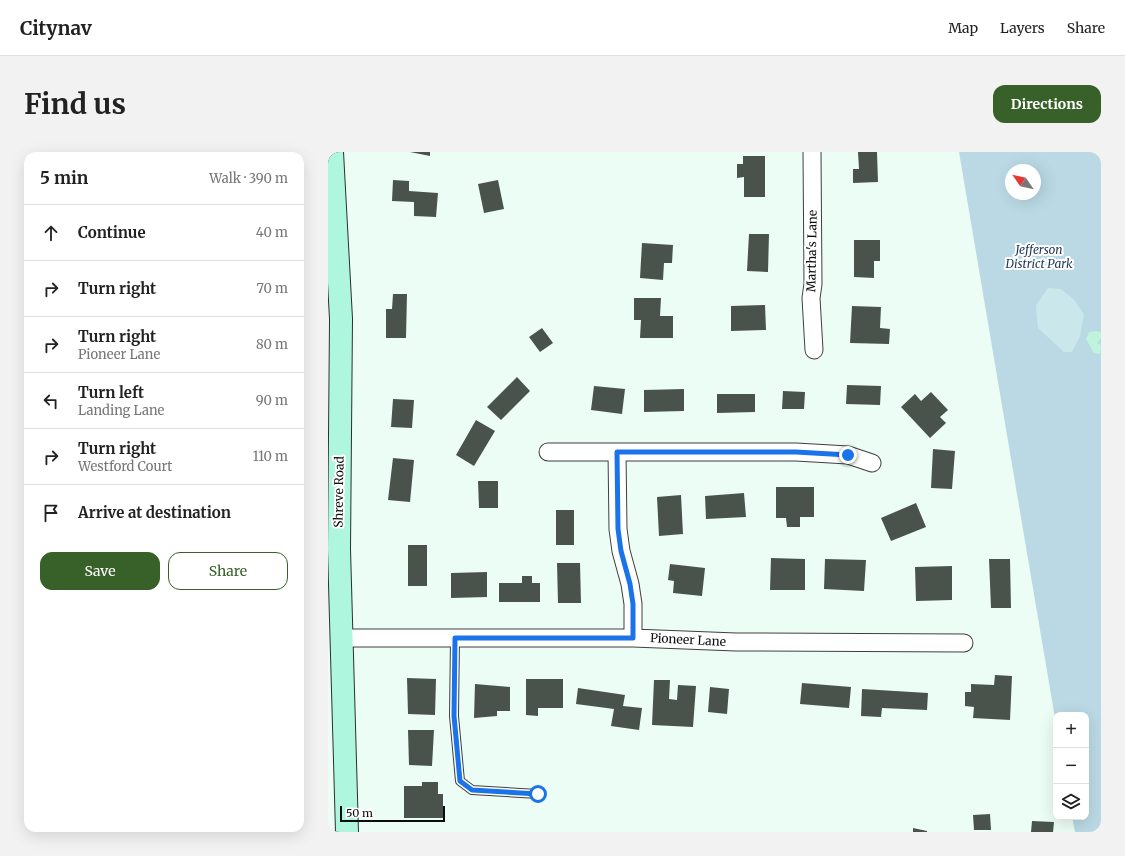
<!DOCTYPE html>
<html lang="en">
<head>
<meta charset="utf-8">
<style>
	:root { --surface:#fff; --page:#f2f2f2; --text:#222; --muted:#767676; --line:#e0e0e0; --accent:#386129 }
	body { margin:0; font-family:Merriweather,serif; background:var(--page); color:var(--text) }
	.controls { position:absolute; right:12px; bottom:12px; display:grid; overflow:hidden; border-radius:8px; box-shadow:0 4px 16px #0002 }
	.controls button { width:36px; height:36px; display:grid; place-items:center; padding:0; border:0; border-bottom:1px solid var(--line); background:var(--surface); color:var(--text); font:20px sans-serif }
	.compass { position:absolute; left:677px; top:12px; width:36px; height:36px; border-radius:50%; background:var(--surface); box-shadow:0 4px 16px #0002; rotate:304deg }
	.scale { position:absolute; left:12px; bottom:10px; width:105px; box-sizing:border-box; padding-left:4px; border:2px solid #0c0c0c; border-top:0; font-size:11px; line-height:14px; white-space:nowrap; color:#0c0c0c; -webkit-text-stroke:3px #fff; paint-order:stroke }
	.stop { position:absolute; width:12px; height:12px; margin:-9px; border:3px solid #1a73e8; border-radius:50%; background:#fff }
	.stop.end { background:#1a73e8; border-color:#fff; box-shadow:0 1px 4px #0008 }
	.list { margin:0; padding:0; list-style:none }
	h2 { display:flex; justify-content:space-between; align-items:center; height:52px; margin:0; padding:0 16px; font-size:17px }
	h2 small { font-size:13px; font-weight:400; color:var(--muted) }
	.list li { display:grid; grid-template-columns:26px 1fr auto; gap:12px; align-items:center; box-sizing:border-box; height:56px; padding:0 16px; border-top:1px solid var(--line) }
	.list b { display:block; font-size:15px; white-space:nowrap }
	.list p { margin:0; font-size:13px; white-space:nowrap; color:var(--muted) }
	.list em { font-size:13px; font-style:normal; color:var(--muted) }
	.actions { display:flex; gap:8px; padding:12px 16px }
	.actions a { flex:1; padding:9px 0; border:1px solid var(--accent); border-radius:12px; text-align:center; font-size:14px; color:var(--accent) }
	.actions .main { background:var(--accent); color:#fff }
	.icon { flex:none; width:22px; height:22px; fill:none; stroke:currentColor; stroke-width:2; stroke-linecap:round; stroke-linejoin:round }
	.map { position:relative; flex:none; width:773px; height:680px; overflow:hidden; border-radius:12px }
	header { display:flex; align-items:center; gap:24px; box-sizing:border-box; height:56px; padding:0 20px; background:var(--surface); border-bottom:1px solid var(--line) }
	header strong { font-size:19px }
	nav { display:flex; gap:22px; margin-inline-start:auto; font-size:14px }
	.intro { display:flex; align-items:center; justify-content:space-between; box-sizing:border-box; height:96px; padding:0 24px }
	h1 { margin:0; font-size:28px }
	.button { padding:10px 18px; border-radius:12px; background:var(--accent); color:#fff; font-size:14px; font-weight:700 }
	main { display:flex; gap:24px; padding:0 24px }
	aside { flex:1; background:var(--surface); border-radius:12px; box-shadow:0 4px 16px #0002 }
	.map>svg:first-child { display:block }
	.green { fill:#bad9e4; fill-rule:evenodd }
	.sand { fill:#bdf4db }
	.pitch { fill:#cae8ec }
	.building { fill:#49534b }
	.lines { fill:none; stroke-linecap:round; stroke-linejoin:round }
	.service-casing { stroke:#3f3f3f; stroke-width:10 }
	.minor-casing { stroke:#3f3f3f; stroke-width:19 }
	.secondary-casing { stroke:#2e2e2e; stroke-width:24 }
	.service { stroke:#fff; stroke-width:8 }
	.minor { stroke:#fff; stroke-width:17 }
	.secondary { stroke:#aef7de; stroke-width:22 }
	.route { stroke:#1a73e8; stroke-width:5 }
	.labels { text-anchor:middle; stroke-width:4; stroke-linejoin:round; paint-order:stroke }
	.park-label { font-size:12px; font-style:italic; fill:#233c5c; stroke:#fff }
	.street-label { font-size:12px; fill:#0c0c0c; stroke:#fff }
</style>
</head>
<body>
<header>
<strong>Citynav</strong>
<nav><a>Map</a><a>Layers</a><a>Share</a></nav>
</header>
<div class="intro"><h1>Find us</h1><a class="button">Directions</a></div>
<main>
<aside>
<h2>5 min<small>Walk · 390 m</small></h2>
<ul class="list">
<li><svg class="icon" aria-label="ahead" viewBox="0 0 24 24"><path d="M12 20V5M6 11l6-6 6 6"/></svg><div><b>Continue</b></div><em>40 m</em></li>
<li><svg class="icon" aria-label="right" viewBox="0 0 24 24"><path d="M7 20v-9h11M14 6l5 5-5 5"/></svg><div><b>Turn right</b></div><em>70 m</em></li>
<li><svg class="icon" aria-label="right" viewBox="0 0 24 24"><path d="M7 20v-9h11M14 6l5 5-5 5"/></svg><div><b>Turn right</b><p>Pioneer Lane</p></div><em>80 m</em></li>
<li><svg class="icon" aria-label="left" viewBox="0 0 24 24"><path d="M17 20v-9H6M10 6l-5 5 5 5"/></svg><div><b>Turn left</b><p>Landing Lane</p></div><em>90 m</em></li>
<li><svg class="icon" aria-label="right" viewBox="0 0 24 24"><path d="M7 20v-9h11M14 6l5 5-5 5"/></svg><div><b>Turn right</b><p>Westford Court</p></div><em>110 m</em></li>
<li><svg class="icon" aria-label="arrive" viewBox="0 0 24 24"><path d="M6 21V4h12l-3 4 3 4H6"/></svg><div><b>Arrive at destination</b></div></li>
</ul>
<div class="actions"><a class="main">Save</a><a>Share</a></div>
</aside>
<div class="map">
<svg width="773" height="680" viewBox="0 0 773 680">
	<rect width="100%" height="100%" fill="#ecfdf6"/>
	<!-- green -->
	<path class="green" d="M631 0H773V680H747L744 665H758V563H728V572ZM683 18H707V42H683Z"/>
	<!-- sand -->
	<path class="sand" d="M770 179 773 181V186L769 191 773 193 772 202 766 201 758 187 761 180Z"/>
	<!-- pitch -->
	<path class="pitch" d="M720 136 733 137 746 148 756 162 752 184 744 200H736L710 176 708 153Z"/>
	<!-- building -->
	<path class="building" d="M82 0H102V4Z
		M530 0H549L550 30 525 31V17H531Z
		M415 4H437V45H416V25L409 26V12H415Z
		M65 28 81 29V39L110 41 108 65 86 64V50L64 49Z
		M170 28 176 57 156 61 150 32Z
		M421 82H441L440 120 419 119Z
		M526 88H552V109H546V126L526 125Z
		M314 91 345 93 344 111H336L335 128 312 126Z
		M65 142H79L78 186H58V157H64Z
		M306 146H333L332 164H345V186H312L313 168H306Z
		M437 153 438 178 403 179V154Z
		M524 154 553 155 552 176 562 177 561 192 522 191Z
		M214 176 225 191 212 200 201 185Z
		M189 225 202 239 173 268 159 255Z
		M519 233 553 234 552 253 518 252Z
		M266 234 297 237 294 262 263 258Z
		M356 237V259L316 260V238Z
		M455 239 477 240 476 257H454Z
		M603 240 620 258 612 265 618 271 602 286 573 255 587 242 593 249Z
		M389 242H427V260L389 261Z
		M65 247 86 248 84 276 63 275Z
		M148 268 167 279 146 314 128 303Z
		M605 297 627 299 624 337 603 336Z
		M65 306 86 308 82 350 60 348Z
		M150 329H170V356H151Z
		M448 335H486V365H472V375H459L458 366H448Z
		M416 341 418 365 378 367 377 344Z
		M353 343 355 382 331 384 329 345Z
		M588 351 598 375 563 389 553 366Z
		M228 358H246V393H228Z
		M80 393H99V434H80Z
		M443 406 477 407V438H442Z
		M497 407 538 408 536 439 496 437Z
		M661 407H682L683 456H663Z
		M229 411H252L253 451H230Z
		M342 412 377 416 374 444 345 441 346 429 340 428Z
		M624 414V448L588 449 587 415Z
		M159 420V445L123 446V421Z
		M194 424H204V431H212V450H171V431H194Z
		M667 523 684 524 682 568 645 566 646 555 637 554V540H643V532L666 533Z
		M79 526 108 527 107 563 80 562Z
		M198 527H235V556H210V564L198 563Z
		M326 528H342L341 547 349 548 350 533 368 534 365 575 324 573Z
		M474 531 523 535 521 556 472 552Z
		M147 532 182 535V559H169V564L146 566Z
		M382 535 401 537 399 562 380 560Z
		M250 536 297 543 295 554 314 556 311 578 283 574 286 557 248 552Z
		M534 537 600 541 599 558 554 556 553 565 533 564Z
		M80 578H106L104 614 81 613Z
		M94 630H110V642H115V666H76V634H94Z
		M662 662 663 678H646L645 663Z
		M704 669 726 670 725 680H703Z
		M585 676 599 679V680H585Z"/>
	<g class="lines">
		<defs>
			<path id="service" d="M127 486 126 564 132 629 144 638 210 642"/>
			<path id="minor" d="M484 0 485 132 483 146 486 198
				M220 300H468L520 303 544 311
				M289 300 290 377 293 399 302 432 305 452V486
				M13 486H305L408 490 636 491"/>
			<path id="secondary" d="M4 0 13 167 11 397 19 680"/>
		</defs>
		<!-- service casing -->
		<use href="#service" class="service-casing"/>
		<!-- minor casing -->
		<use href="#minor" class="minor-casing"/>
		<!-- secondary casing -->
		<use href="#secondary" class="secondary-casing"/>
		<!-- service -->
		<use href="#service" class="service"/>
		<!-- minor -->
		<use href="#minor" class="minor"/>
		<!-- secondary -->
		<use href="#secondary" class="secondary"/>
	</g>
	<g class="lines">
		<!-- route -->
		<path class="route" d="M210 642 144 638 132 629 126 564 127 486H305V452L302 432 293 399 290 377 289 300H468L520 303"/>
	</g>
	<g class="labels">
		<!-- park labels -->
		<g class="park-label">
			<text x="711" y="102">Jefferson<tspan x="711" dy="14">District Park</tspan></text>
		</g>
		<!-- street labels -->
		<g class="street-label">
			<text transform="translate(484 99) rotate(-89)" y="4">Martha's Lane</text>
			<text transform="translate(11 340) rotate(-89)" y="4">Shreve Road</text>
			<text transform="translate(360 488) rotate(3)" y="4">Pioneer Lane</text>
		</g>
	</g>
</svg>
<div class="controls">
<button>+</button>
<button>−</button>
<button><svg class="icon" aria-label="layers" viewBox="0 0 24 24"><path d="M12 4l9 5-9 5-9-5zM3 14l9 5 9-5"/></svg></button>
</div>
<svg class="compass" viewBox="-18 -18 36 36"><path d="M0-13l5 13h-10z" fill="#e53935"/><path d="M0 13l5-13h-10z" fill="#767676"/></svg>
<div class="scale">50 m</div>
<div class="stop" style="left:210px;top:642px"></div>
<div class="stop end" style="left:520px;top:303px"></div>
</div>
</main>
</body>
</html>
